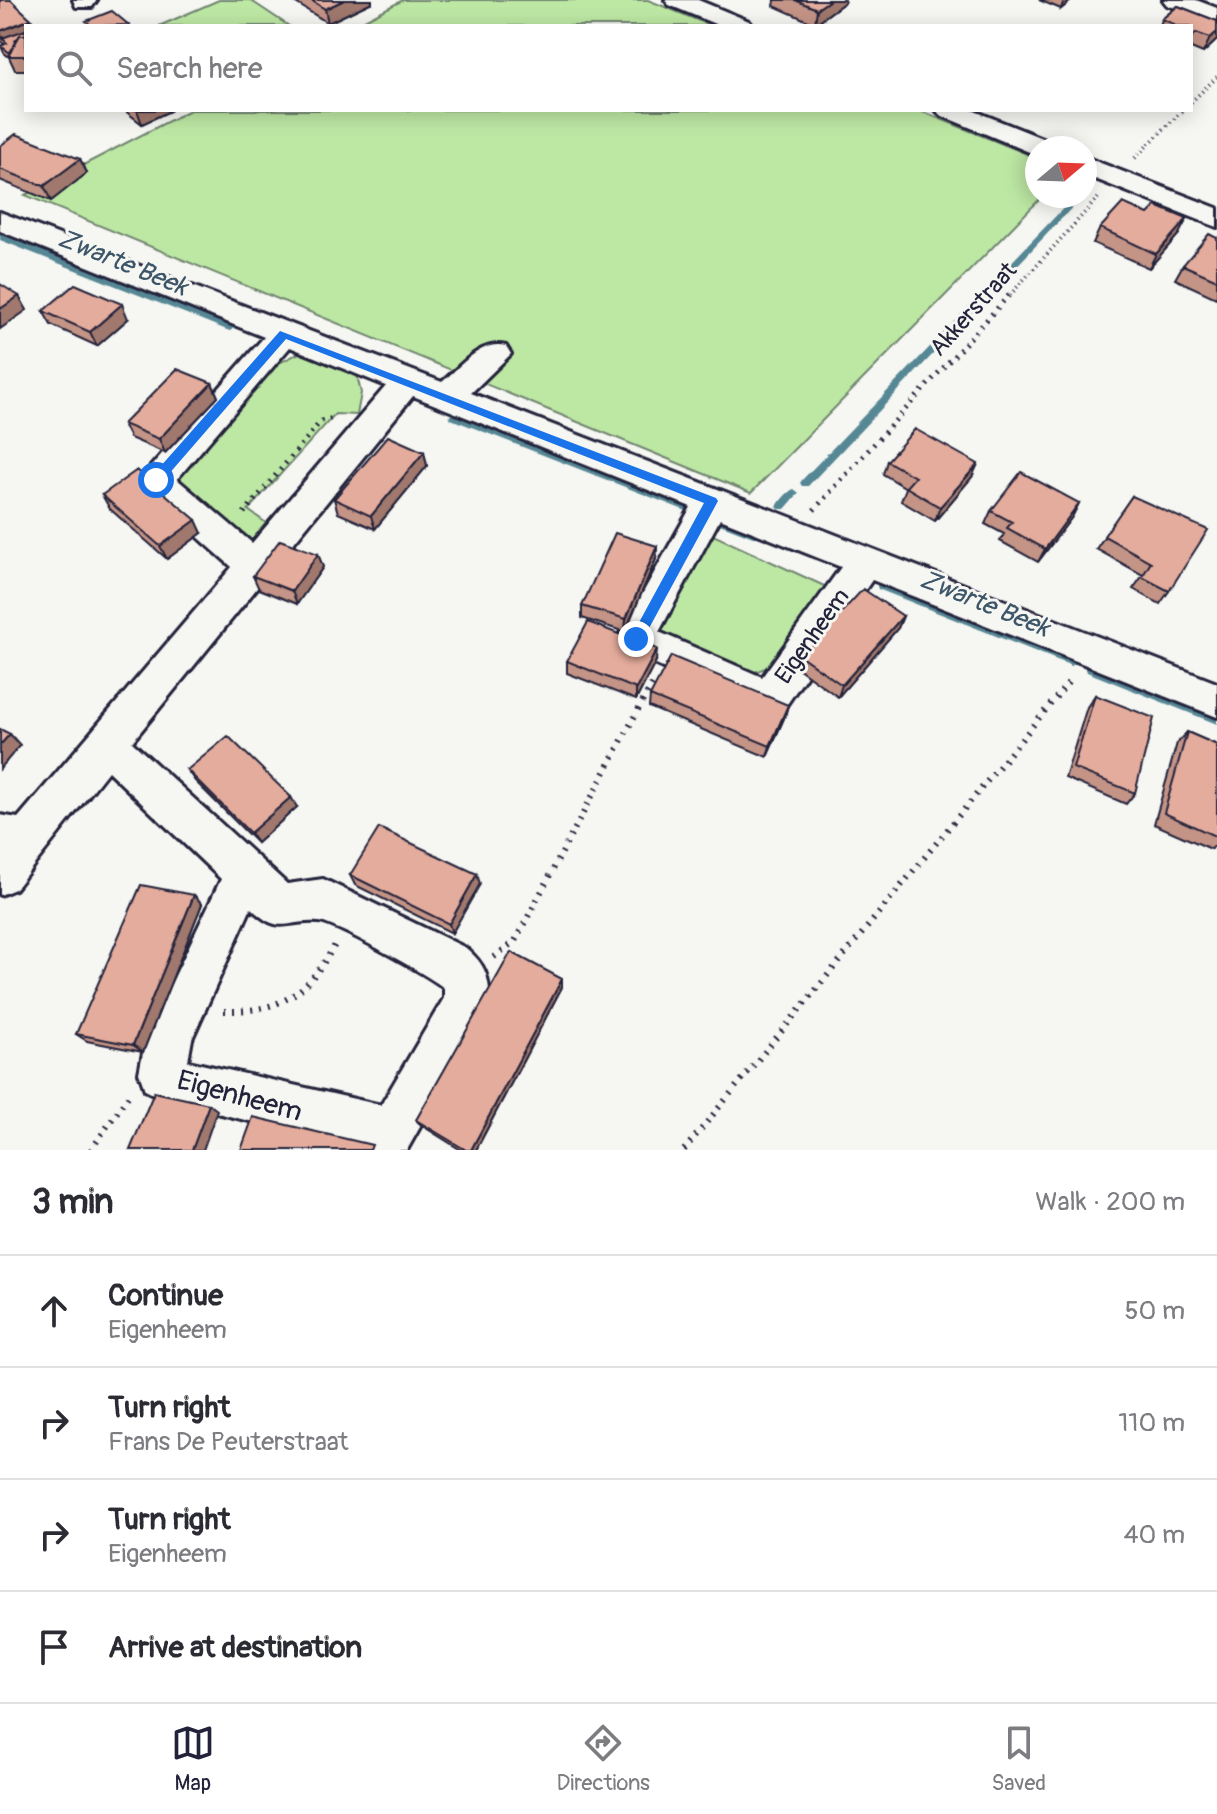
<!DOCTYPE html>
<html lang="en">
<head>
<meta charset="utf-8">
<style>
	:root { --surface:#fff; --page:#f2f2f3; --text:#2b2b33; --muted:#7c7c81; --line:#e1e1e2; --accent:#22223b }
	body { margin:0; font-family:Pangolin,sans-serif; background:var(--page); color:var(--text) }
	.compass { position:absolute; left:1025px; top:136px; width:72px; height:72px; border-radius:50%; background:var(--surface); box-shadow:0 4px 20px #0003; rotate:71deg }
	.stop { position:absolute; width:24px; height:24px; margin:-18px; border:6px solid #1a73e8; border-radius:50%; background:#fff }
	.stop.end { background:#1a73e8; border-color:#fff; box-shadow:0 2px 8px #0008 }
	.list { margin:0; padding:0; list-style:none }
	h2 { display:flex; justify-content:space-between; align-items:center; height:104px; margin:0; padding:0 32px; font-size:34px }
	h2 small { font-size:26px; font-weight:400; color:var(--muted) }
	.list li { display:grid; grid-template-columns:52px 1fr auto; gap:24px; align-items:center; box-sizing:border-box; height:112px; padding:0 32px; border-top:2px solid var(--line) }
	.list b { display:block; font-size:30px; white-space:nowrap }
	.list p { margin:0; font-size:26px; white-space:nowrap; color:var(--muted) }
	.list em { font-size:26px; font-style:normal; color:var(--muted) }
	.icon { flex:none; width:44px; height:44px; fill:none; stroke:currentColor; stroke-width:2; stroke-linecap:round; stroke-linejoin:round }
	.map { position:relative; flex:none; width:1217px; height:1150px; overflow:hidden }
	.search { position:absolute; background:var(--surface); box-shadow:0 4px 20px #0003; left:24px; right:24px; top:24px; height:88px; display:flex; align-items:center; gap:20px; box-sizing:border-box; padding:0 28px; border-radius:0px; color:var(--muted); font-size:30px }
	.sheet { height:552px; background:var(--surface) }
	nav { display:flex; justify-content:space-around; align-items:center; box-sizing:border-box; height:112px; border-top:2px solid var(--line); background:var(--surface); font-size:22px; color:var(--muted) }
	nav a { display:grid; justify-items:center; gap:4px }
	nav .on { color:var(--accent) }
	.map>svg:first-child { display:block }
	.green { fill:#bde8a4; stroke:#708570; stroke-width:2 }
	.lines { fill:none; stroke-linecap:round; stroke-linejoin:round }
	.stream { fill:#568795; fill-rule:evenodd }
	.minor-casing { stroke:#22223b; stroke-width:6 }
	.path-far2 { stroke:#22223b; stroke-width:4; stroke-dasharray:1 4; stroke-linecap:butt }
	.path-far1 { stroke:#22223b; stroke-width:5; stroke-dasharray:2 6; stroke-linecap:butt }
	.path { stroke:#22223b; stroke-width:6; stroke-dasharray:2 7; stroke-linecap:butt }
	.minor { fill:#f6f6f2; fill-rule:evenodd }
	.wall { fill:#c49486; stroke:#22223b; stroke-width:2 }
	.shaded-wall { fill:#a0786d; stroke:#22223b; stroke-width:2 }
	.building { fill:#e4ac9c; stroke:#22223b; stroke-width:2 }
	.route { fill:#1a73e8 }
	.labels { text-anchor:middle; stroke-width:6; stroke-linejoin:round; paint-order:stroke }
	.street-label { font-size:24px; fill:#22223b; stroke:#f6f6f2 }
	.water-label { font-size:26px; font-style:italic; fill:#3c5568; stroke:#f6f6f2 }
	.near-street-label { font-size:28px; fill:#22223b; stroke:#f6f6f2 }
</style>
</head>
<body>
<div class="map">
<svg width="1217" height="1150" viewBox="0 0 1217 1150">
	<rect width="100%" height="100%" fill="#f6f6f2"/>
	<filter id="ink" filterUnits="userSpaceOnUse"><feTurbulence type="fractalNoise" baseFrequency=".0125" numOctaves="2"/><feDisplacementMap in="SourceGraphic" scale="16" xChannelSelector="R" yChannelSelector="G"/><feConvolveMatrix kernelMatrix="1 2 1 2 8 2 1 2 1" color-interpolation-filters="sRGB"/></filter>
	<g filter="url(#ink)">
		<!-- green -->
		<path class="green" d="M219 0H250L289 26H159Z
			M403 0H648L712 26H353Z
			M190 110H918L1037 158V196H1043L751 493 25 195Z
			M299 353 357 375 361 393 357 415 335 414 248 510 269 525 254 543 178 484 176 478 275 365Z
			M721 515 713 535 833 590 783 661 745 676 663 639 660 626Z"/>
		<g class="lines">
			<!-- stream -->
			<path class="stream" d="M1087 183H1093L1094 185 1085 192V186Z
				M1075 196H1083L808 486H802L800 483 802 480Z
				M0 234 233 326 234 328 230 331 227 330 0 240Z
				M454 414 759 531 761 534 759 537H753L451 419 449 417 451 415Z
				M794 489 799 493 785 509H779L777 506C781 500 788 491 794 489Z
				M882 582 1075 658 1076 661 1075 664 1071 666 1067 664 878 589 877 586 878 583Z
				M1091 664 1217 714V724L1087 672 1086 669 1087 666Z"/>
			<defs>
				<path id="minor" d="M73 0H97L92 7H76Z
					M665 0H698L749 21 753 26H720L669 5Z
					M1163 0H1196L1217 8V23L1167 5Z
					M936 110H972L1052 142 1056 148H1037V155L1034 154 940 115Z
					M1085 157 1217 208V227L1085 175Z
					M0 212 442 382C460 367 481 339 506 346L511 354 471 393 1217 683V717L872 580 783 710 769 715 755 710 623 650 617 639 691 507 413 396 132 742 287 884 323 879 466 948C486 965 489 977 490 1003L407 1150H366L165 1100 145 1090 139 1073 146 1037 221 879 108 771 15 889 0 895V815L18 818 232 567 144 489 139 480 264 337 0 231ZM290 347 386 386 252 543 177 479ZM720 519 841 567 762 677 659 632ZM251 908C281 937 285 919 319 922 335 923 430 976 444 988V998L381 1105 188 1061 192 1039Z"/>
			</defs>
			<!-- minor casing -->
			<use href="#minor" class="minor-casing"/>
			<!-- path-far2 -->
			<path class="path-far2" d="M1191 102 1217 77
				M1135 158 1183 110
				M1010 295 1098 198"/>
			<!-- path-far1 -->
			<path class="path-far1" d="M814 510 1011 293
				M244 513 321 421 334 418"/>
			<!-- path -->
			<path class="path" d="M494 957 515 941 654 680
				M224 1011C283 1012 307 993 336 943
				M91 1150 129 1095
				M684 1150 1072 678"/>
			<!-- minor -->
			<use href="#minor" class="minor"/>
		</g>
		<!-- wall -->
		<path class="wall" d="M0 0 31 19 34 26H26V70H15L9 57 4 53 1 46 4 44 0 40Z
			M291 0H372V2L328 23Z
			M775 0H845V2L815 24 774 6Z
			M1039 0H1072L1061 9Z
			M1178 6 1217 21V40L1203 53 1191 48V26H1160L1162 19Z
			M124 110H169L170 111 142 124Z
			M0 146 80 159 87 173 51 201 0 180Z
			M1100 228 1179 234 1149 268 1093 243Z
			M1217 238V296L1216 298 1175 279 1183 265Z
			M43 311 128 319 97 346 51 325Z
			M212 383 218 397 165 453 130 438 123 424Z
			M424 452 427 466 375 529 338 513 334 499Z
			M887 461 972 477 935 521 901 501 906 488 883 474Z
			M102 495 202 533 167 559 110 509Z
			M1132 496 1169 591 1160 604 1133 589 1143 575 1096 549Z
			M1079 503 1072 517 1038 562 1000 541 1004 534 985 524 991 511Z
			M657 546 656 559 625 632 582 618V606Z
			M318 554 323 567 297 604 259 589 253 576Z
			M903 616 898 628 838 697 798 668 801 656Z
			M567 661H656L636 700 567 673Z
			M1095 695 1135 793 1126 804 1065 778 1087 707Z
			M650 696 788 705 785 716 767 757 649 707Z
			M1187 732 1217 745V844L1211 849 1154 824 1177 743Z
			M187 770 297 807 257 843 195 781Z
			M350 875 480 884 452 933 355 885Z
			M194 895 202 904 143 1052 87 1041 76 1034Z
			M562 987 476 1150H461L421 1125 416 1120Z"/>
		<!-- shaded-wall -->
		<path class="shaded-wall" d="M344 0H372V2L328 23 325 9Z
			M830 0H845V2L815 24 817 9Z
			M1064 0H1072L1061 9Z
			M31 19 34 26H26V45L2 38 0 31Z
			M1217 32V40L1203 53 1210 38Z
			M137 110H169L170 111 142 124Z
			M80 159 87 173 51 201 44 186Z
			M1187 219 1179 234 1149 268 1156 254Z
			M19 296 27 310 0 329V309Z
			M122 304 128 319 97 346 90 332Z
			M212 383 218 397 165 453 159 439Z
			M424 452 427 466 375 529 371 516Z
			M978 464 972 477 935 521 940 507Z
			M1079 503 1072 517 1038 562 1045 549Z
			M196 520 202 533 167 559 160 546Z
			M657 546 656 559 625 632 626 619Z
			M318 554 323 567 297 604 292 591Z
			M903 616 898 628 838 697 842 685Z
			M657 649 656 661 636 700V689Z
			M788 705 785 716 767 757 770 746Z
			M10 734 20 745 0 769V745Z
			M291 797 297 807 257 843 250 833Z
			M477 874 480 884 452 933 449 924Z
			M194 895 202 904 143 1052 133 1045Z
			M562 979V987L476 1150H471Z
			M209 1104 217 1110 203 1150H192Z"/>
		<!-- building -->
		<path class="building" d="M0 0H11L31 19 0 31Z
			M311 0H344L325 9Z
			M795 0H830L817 9Z
			M1178 6 1217 21V32L1210 38 1196 33 1191 38V26H1172L1174 24 1162 19Z
			M112 11 129 25 92 26 86 21Z
			M25 30 26 35H20L17 39 15 40 16 42 10 53 1 46 7 43 2 38Z
			M20 35H26V56H8Z
			M16 134 80 159 44 186 0 169V146Z
			M1123 203 1148 214 1156 206 1187 219 1156 254 1100 228Z
			M1209 234 1217 238V280L1183 265Z
			M0 284 19 296 0 309Z
			M75 284 122 304 90 332 43 311Z
			M177 369 212 383 159 439 123 424Z
			M915 429 978 464 940 507 906 487 915 477 887 461Z
			M388 436 424 452 371 516 334 499Z
			M137 470 196 520 160 546 102 495Z
			M1021 472 1079 503 1045 549 1007 528 1012 522 991 511Z
			M1132 496 1208 530 1169 591 1142 577 1151 562 1104 536Z
			M615 533 657 546 626 619 582 606Z
			M280 540 318 554 292 591 253 576Z
			M863 589 903 616 842 685 801 656Z
			M588 622 657 649 636 689 567 661Z
			M671 656 788 705 770 746 650 696Z
			M1095 695 1154 718 1135 793 1073 768Z
			M0 729 10 734 0 745Z
			M1187 732 1217 745V837L1164 813Z
			M228 736 291 797 250 833 187 770Z
			M379 828 477 874 449 924 350 875Z
			M141 885 194 895 133 1045 76 1034Z
			M511 952 562 979 471 1150H466L416 1120Z
			M154 1092 209 1104 192 1150H130Z
			M253 1117 372 1145 370 1150H241Z"/>
	</g>
	<!-- route -->
	<path class="route" d="M280 331 716 498 718 501 641 643 636 645 630 639 704 503 286 339 161 483H152V476Z"/>
	<g class="labels">
		<!-- street labels -->
		<g class="street-label">
			<text transform="translate(973 309) rotate(-48)" y="8">Akkerstraat</text>
			<text transform="translate(812 636) rotate(-55)" y="8">Eigenheem</text>
		</g>
		<!-- water labels -->
		<g class="water-label">
			<text transform="translate(123 262) rotate(22)" y="9">Zwarte Beek</text>
			<text transform="translate(985 603) rotate(22)" y="9">Zwarte Beek</text>
		</g>
		<!-- near-street labels -->
		<g class="near-street-label">
			<text transform="translate(240 1095) rotate(15)" y="10">Eigenheem</text>
		</g>
	</g>
</svg>
<svg class="compass" viewBox="-18 -18 36 36"><path d="M0-13l5 13h-10z" fill="#e53935"/><path d="M0 13l5-13h-10z" fill="#7c7c81"/></svg>
<div class="stop" style="left:156px;top:480px"></div>
<div class="stop end" style="left:636px;top:639px"></div>
<div class="search"><svg class="icon" aria-label="search" viewBox="0 0 24 24"><circle cx="10" cy="10" r="6"/><path d="M15 15l6 6"/></svg>Search here</div>
</div>
<section class="sheet">
<h2>3 min<small>Walk · 200 m</small></h2>
<ul class="list">
<li><svg class="icon" aria-label="ahead" viewBox="0 0 24 24"><path d="M12 20V5M6 11l6-6 6 6"/></svg><div><b>Continue</b><p>Eigenheem</p></div><em>50 m</em></li>
<li><svg class="icon" aria-label="right" viewBox="0 0 24 24"><path d="M7 20v-9h11M14 6l5 5-5 5"/></svg><div><b>Turn right</b><p>Frans De Peuterstraat</p></div><em>110 m</em></li>
<li><svg class="icon" aria-label="right" viewBox="0 0 24 24"><path d="M7 20v-9h11M14 6l5 5-5 5"/></svg><div><b>Turn right</b><p>Eigenheem</p></div><em>40 m</em></li>
<li><svg class="icon" aria-label="arrive" viewBox="0 0 24 24"><path d="M6 21V4h12l-3 4 3 4H6"/></svg><div><b>Arrive at destination</b></div></li>
</ul>
</section>
<nav>
<a class="on"><svg class="icon" aria-label="map" viewBox="0 0 24 24"><path d="M3 6l6-2 6 2 6-2v14l-6 2-6-2-6 2zM9 4v14M15 6v14"/></svg>Map</a>
<a><svg class="icon" aria-label="directions" viewBox="0 0 24 24"><path d="M12 3l9 9-9 9-9-9zM9 14v-3h6M13 9l2 2-2 2"/></svg>Directions</a>
<a><svg class="icon" aria-label="saved" viewBox="0 0 24 24"><path d="M7 4h10v16l-5-4-5 4z"/></svg>Saved</a>
</nav>
</body>
</html>
